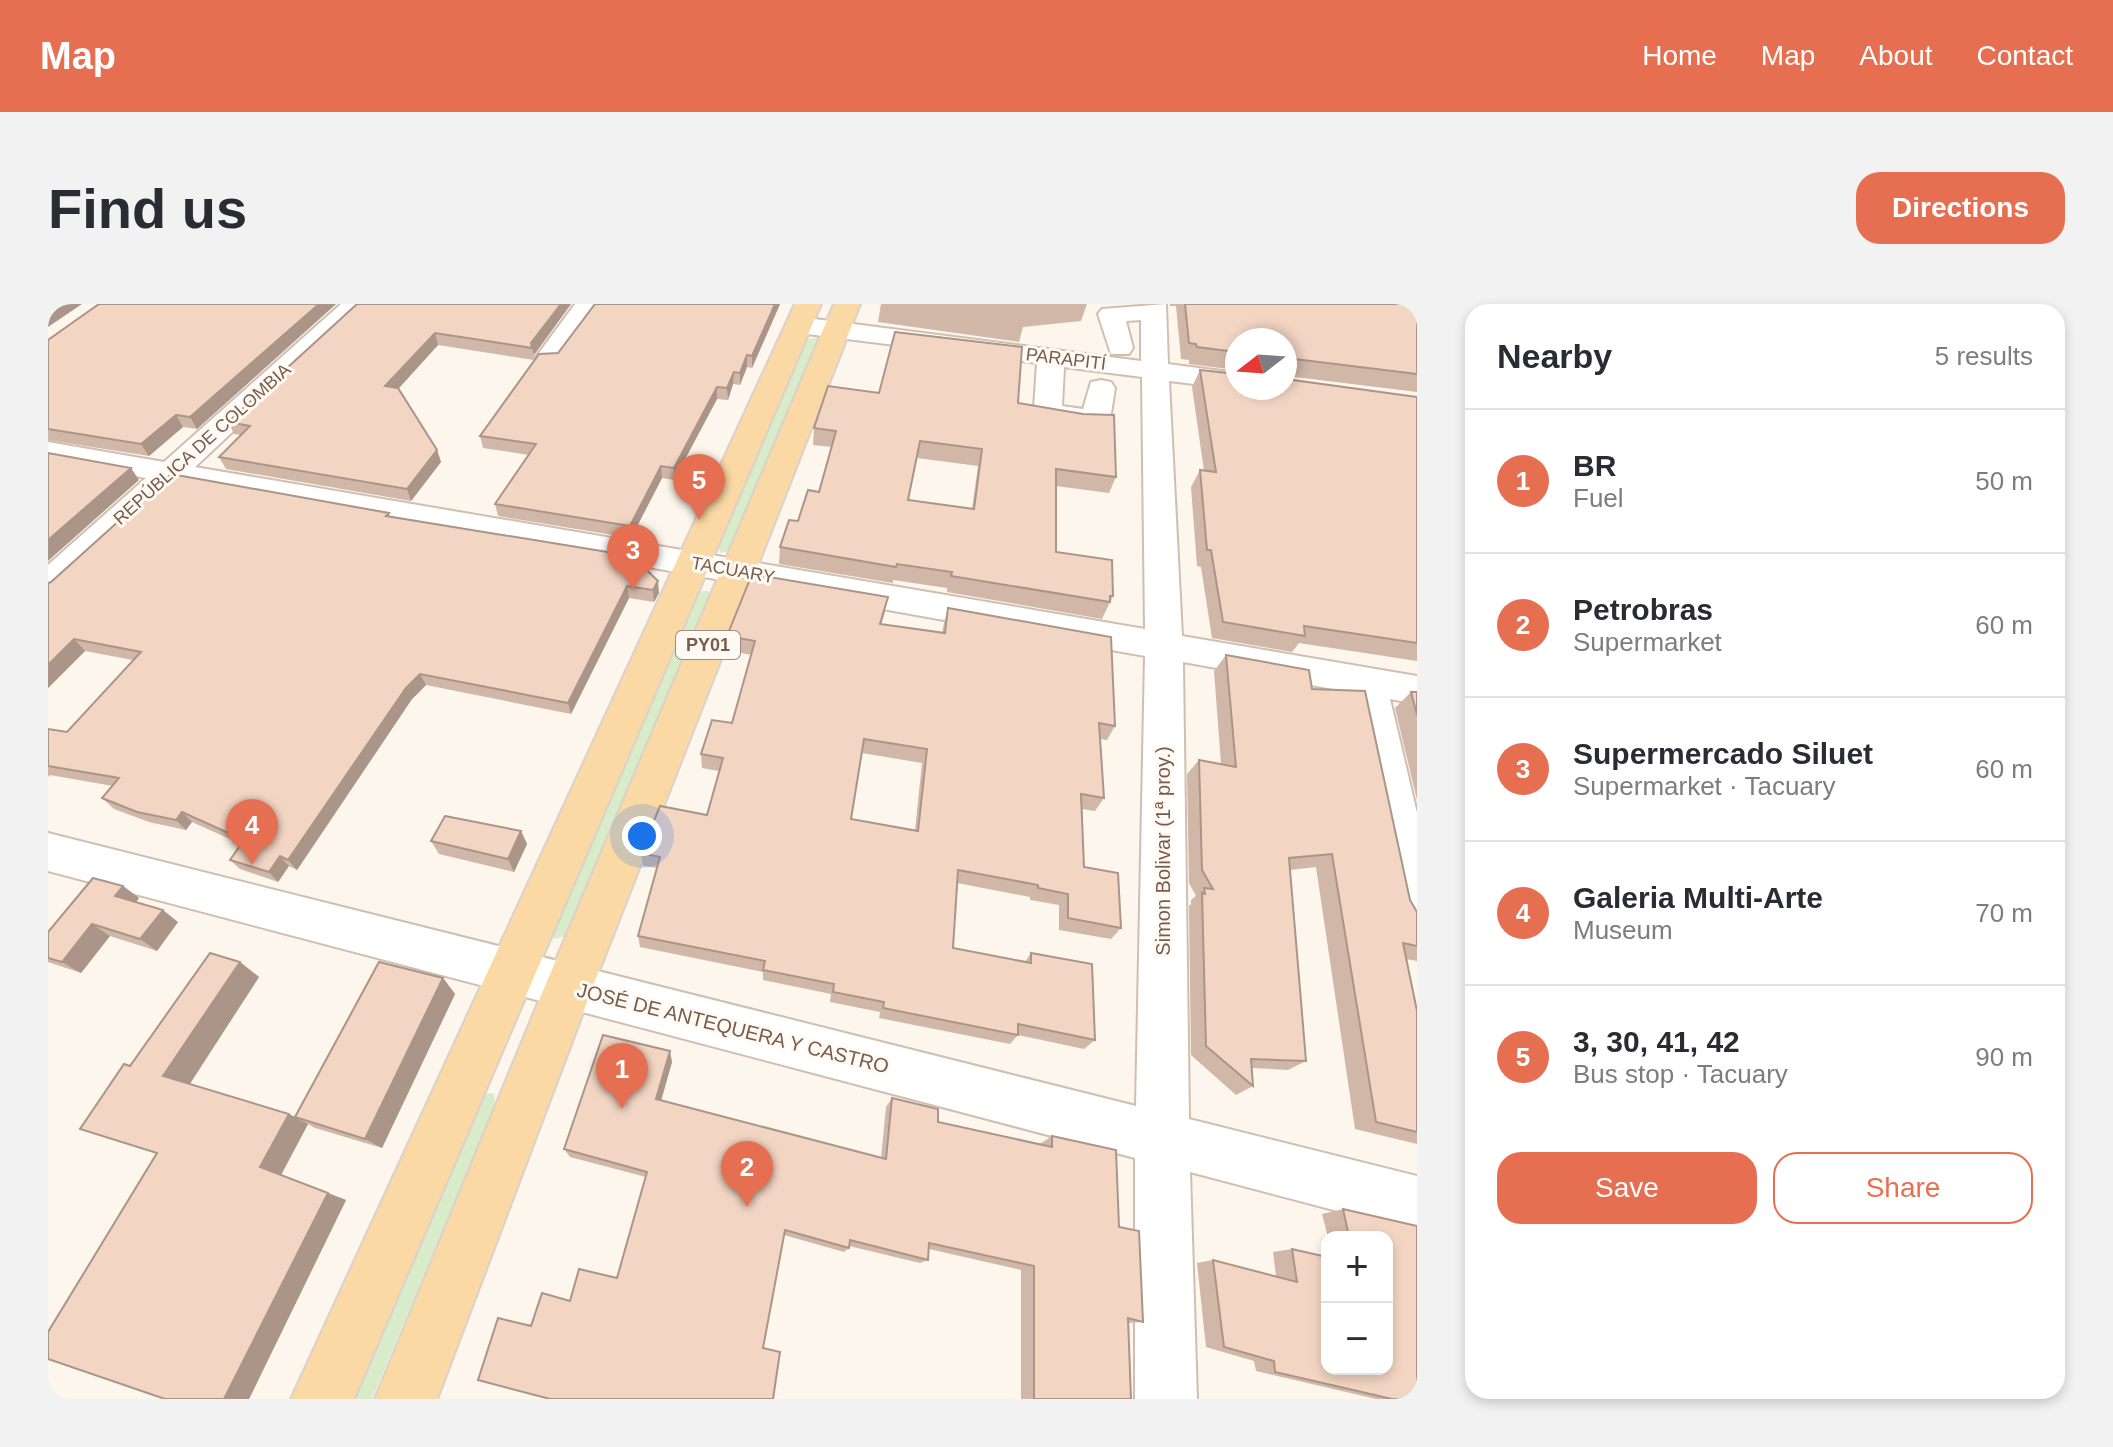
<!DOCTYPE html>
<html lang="en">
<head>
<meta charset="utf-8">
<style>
	:root { --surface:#fff; --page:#f2f2f3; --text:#2b2b33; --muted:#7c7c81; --line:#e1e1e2; --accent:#e76f51 }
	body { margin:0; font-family:Arial,sans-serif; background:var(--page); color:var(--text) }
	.controls { position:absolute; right:24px; bottom:24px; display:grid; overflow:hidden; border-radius:16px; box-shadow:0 4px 12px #0003 }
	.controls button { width:72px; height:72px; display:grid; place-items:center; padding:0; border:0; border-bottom:2px solid var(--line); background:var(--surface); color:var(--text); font:40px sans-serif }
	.compass { position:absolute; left:1177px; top:24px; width:72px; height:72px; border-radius:50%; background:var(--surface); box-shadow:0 4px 12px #0003; rotate:253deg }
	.you { position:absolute; left:594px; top:532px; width:28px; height:28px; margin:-20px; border:6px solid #fff; border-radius:50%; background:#1a73e8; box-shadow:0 0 0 12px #1a73e833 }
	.badge { display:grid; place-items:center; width:52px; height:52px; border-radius:50%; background:var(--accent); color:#fff; font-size:26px; font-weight:700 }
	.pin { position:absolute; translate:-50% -66px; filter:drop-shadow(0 2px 4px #0008) }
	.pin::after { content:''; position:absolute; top:42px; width:28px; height:24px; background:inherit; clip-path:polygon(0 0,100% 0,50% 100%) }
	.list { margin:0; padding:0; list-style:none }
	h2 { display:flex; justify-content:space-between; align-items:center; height:104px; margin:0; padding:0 32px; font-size:34px }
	h2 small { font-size:26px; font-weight:400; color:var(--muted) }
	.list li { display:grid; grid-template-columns:52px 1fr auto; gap:24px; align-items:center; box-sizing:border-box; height:144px; padding:0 32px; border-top:2px solid var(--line) }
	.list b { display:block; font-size:30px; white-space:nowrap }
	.list p { margin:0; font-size:26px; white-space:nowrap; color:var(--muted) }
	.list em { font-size:26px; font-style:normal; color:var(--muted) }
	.actions { display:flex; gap:16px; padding:24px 32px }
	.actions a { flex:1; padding:18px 0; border:2px solid var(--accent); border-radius:24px; text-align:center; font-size:28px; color:var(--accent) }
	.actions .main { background:var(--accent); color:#fff }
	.map { position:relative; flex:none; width:1369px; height:1095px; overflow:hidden; border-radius:24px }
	header { display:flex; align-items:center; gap:48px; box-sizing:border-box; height:112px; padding:0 40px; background:var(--accent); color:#fff }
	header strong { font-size:38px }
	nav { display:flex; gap:44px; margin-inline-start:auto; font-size:28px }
	.intro { display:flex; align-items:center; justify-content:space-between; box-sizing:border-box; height:192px; padding:0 48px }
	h1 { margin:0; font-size:56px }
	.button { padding:20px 36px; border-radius:24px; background:var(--accent); color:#fff; font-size:28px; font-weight:700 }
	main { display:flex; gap:48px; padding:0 48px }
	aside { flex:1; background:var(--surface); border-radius:24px; box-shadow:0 4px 12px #0003 }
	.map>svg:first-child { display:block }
	.green { fill:#d8ecc9 }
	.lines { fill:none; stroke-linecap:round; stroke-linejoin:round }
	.minor-casing { stroke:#d1beb0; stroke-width:4 }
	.major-casing { stroke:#dad1cd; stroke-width:4 }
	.minor { fill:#fff; fill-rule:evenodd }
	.major { fill:#fbd9a5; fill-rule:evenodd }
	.wall { fill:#d1b7a8; fill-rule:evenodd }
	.shaded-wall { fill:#aa9588 }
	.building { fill:#f3d5c3; stroke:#aa9588; stroke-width:2; fill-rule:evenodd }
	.labels { text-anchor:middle; stroke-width:6; stroke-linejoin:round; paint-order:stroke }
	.far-street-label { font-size:18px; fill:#7a5c4d; stroke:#fffaf3 }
	.shield { fill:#fffaf3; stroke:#a28b7f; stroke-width:2 }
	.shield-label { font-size:18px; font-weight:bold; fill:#7a5c4d }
	.street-label { font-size:20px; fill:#7a5c4d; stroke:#fffaf3 }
</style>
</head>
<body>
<header>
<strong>Map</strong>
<nav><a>Home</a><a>Map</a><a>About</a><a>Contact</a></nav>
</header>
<div class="intro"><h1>Find us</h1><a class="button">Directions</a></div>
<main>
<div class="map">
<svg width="1369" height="1095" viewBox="0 0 1369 1095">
	<rect width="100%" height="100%" fill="#fdf6ec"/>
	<!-- green -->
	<path class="green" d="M769 34 771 36 682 246 673 249 669 244 760 35Z
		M653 287H660L663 291 518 632 506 635 503 632Z
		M441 789 446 790 447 801 324 1095H301L435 791Z"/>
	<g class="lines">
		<defs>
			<path id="minor" d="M293 0H321L147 163 1097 325 1094 73 1016 63 1014 102 1035 105 1043 78 1053 76 1063 78 1067 84 1062 116 1057 122C1038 127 998 122 986 105L989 59 751 29 742 26 738 21 742 16 751 13 1093 57V16L1078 17 1085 44 1081 50H1063L1050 10 1054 5 1118 0 1120 60 1189 69V84H1194L1189 85 1121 77 1134 332 1369 372V400L1342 395 1369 509V628L1353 622 1346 608 1302 388 1135 358 1141 815 1369 872V928L1142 868 1149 1095H1087V854L0 567V529L1088 802 1097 352 130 179 12 288 0 292V261L98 174 0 156V138L116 158Z
				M527 0H553L510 59H492L488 53Z"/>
			<path id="major" d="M747 0H773L306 1095H243Z
				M786 0H812L545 682 389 1095H327L497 682Z"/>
		</defs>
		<!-- minor casing -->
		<use href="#minor" class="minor-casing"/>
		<!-- major casing -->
		<use href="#major" class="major-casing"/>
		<!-- minor -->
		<use href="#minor" class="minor"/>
		<!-- major -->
		<use href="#major" class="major"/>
	</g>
	<!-- wall -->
	<path class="wall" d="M51 0H288L149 125 135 123 101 152 0 136V36Z
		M309 0H523L486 51V56L390 41 350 85 389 146 393 158 363 197 178 165 171 153 193 131 186 130 180 118Z
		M547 0H732L704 64 699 63 692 81 685 80 680 96 669 95 626 176 614 174 583 234 450 212 447 200 481 151 435 144 432 132 510 49Z
		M833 0H1039L1033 17 975 23 971 38 830 18Z
		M1122 0H1369V88L1239 72 1237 75 1369 93V357L1251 339 1244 348 1164 334 1153 263 1149 262 1143 183 1152 166 1156 167 1144 83 1152 66 1237 84 1189 36V66L1141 60V56L1133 55 1128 2H1122Z
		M831 89 970 99 1068 173 1061 189 1008 182V248L1065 292 1054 315 899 288V284L845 276V279L731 260 732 243 771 188 784 143 765 141 766 124ZM869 154 930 162 924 205 860 196Z
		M341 209 342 212 584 252 611 289 606 298 581 294 523 410 378 381 364 395 249 566 241 562 230 578 192 565 182 556 193 540 144 518 138 526 101 518 66 505 54 494 65 482 2 471 0 473V425L19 428 85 356 37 347 0 384V279Z
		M900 304 1067 422 1059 436 1052 435 1056 494 1047 507 1034 505 1036 563 1073 624 1063 635 1011 626V601L982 596V593L909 579 905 644 977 658 983 649 1047 736 1036 745 970 731 962 740 831 714 832 708 782 698 783 690 715 676V668L592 643 590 632 609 564 595 562 593 549 659 511 671 467 654 464 653 450 684 419 703 351 680 346 679 332 837 308 833 321 894 329 896 319ZM814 449 874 459 867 526 803 515Z
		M1178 351 1264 385 1362 596 1369 608V657L1358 655 1369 707V840L1307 825 1268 563 1242 566 1258 757 1240 766 1204 764 1205 782 1188 791 1143 751 1141 602 1143 600V596L1148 592 1141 579 1139 470 1151 456 1173 460 1166 367Z
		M1363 388H1369V496L1347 404Z
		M473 527 479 540 466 568 391 550 383 537Z
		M75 582 91 594 88 598 130 618 109 647 62 632 33 669 0 658V628Z
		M192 658 211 673 142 780 241 810 247 813 395 674 407 690 334 844 267 824 260 820 233 871 298 896 201 1095H117L109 849 82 762Z
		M624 758 613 796 833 854 838 803 844 794 890 818 992 840 1004 832 1071 923 1095 1018 1080 1019 1083 1095H973V966L881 945 880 956 872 959 801 942V944L796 948 736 931 715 1044 725 1095 450 1014 484 1021 522 997 569 974 598 873 522 853 516 845Z
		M1295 905 1369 922V1095H1328L1208 1067 1206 1057 1158 1043 1149 959 1165 956 1228 972 1225 948 1244 945 1279 953V1065H1339V933H1280L1274 910Z"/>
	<!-- shaded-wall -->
	<path class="shaded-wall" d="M9 0H34L0 23V6Z
		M271 0H288L149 125 142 113Z
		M513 0H523L486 51 483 39Z
		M727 0H732L704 64V52Z
		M387 29 390 41 342 94 337 82Z
		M699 51V63L692 81V69Z
		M1243 64 1237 76V66Z
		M686 68 685 80 680 96 679 84Z
		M669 83V95L626 176V164Z
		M128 111 135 123 101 152 93 140Z
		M389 146 393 158 363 197 359 185Z
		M613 162 614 174 583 234 582 222Z
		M83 164 91 176 0 257V236Z
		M610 277 611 289 606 298 605 286Z
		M579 282 581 294 523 410 520 399Z
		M26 335 37 347 0 384V361Z
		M372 370 378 381 364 395 249 566 240 556 358 384Z
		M134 508 144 518 138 526 128 516Z
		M473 527 479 540 466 568 460 555Z
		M232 552 241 562 230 578 221 568Z
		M75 582 91 594 84 604 67 592Z
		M115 606 130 618 109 647 92 635Z
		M44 620 62 632 33 669 14 658Z
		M192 658 211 673 139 784 115 772Z
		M395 674 407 690 334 844 317 835Z
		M622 747 624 758 611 804 608 795Z
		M241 810 260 820 233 871 212 863Z
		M280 889 298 896 201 1095H176Z"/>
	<!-- building -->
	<path class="building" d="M0 0H9L0 6Z
		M51 0H271L142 113 128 111 93 140 0 125V36Z
		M309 0H513L483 39 484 44 387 29 337 82 350 84 389 146 359 185 171 153 202 122 180 118Z
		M547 0H727L704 52 699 51 692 69 686 68 679 84 669 83 626 164 613 162 582 222 447 200 488 140 432 132 491 50 510 49Z
		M1137 0H1369V70L1247 55 1243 64 1237 66V36H1189V48L1149 43 1148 40 1141 39Z
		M847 28 974 43 970 99 1035 110 1066 111 1068 173 1008 165V248L1064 256 1065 292H1062V298L903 272 904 268 849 260 848 263 732 243 741 216 750 217 760 186 771 188 788 127 766 124 780 82 831 89ZM872 137 934 145 926 205 860 196Z
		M1152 66 1189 70V84H1237V75L1369 93V339L1256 322 1257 332 1175 318 1163 246H1159L1152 166 1168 168Z
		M0 149 83 164 0 236Z
		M123 170 341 209 338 212 584 252 610 277 605 286 579 282 520 399 372 370 358 384 240 556 232 552 221 568 182 556 196 536 134 508 128 516 89 508 54 494 71 474 0 462V425L19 428 93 348 26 335 0 361V279L3 278Z
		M704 270 840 293 832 320 897 329 900 304 1063 333 1067 422 1051 419 1056 494 1033 490 1036 563 1070 569 1073 624 1020 614V590L990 584V581L910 566 905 644 983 659V649L1044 660 1047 736 970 720V731L835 704 836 698 785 688 786 680 715 666 717 657 590 632 612 553 593 549 612 502 659 511 675 454 653 450 664 416 684 419 707 337 679 332ZM816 435 879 445 870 527 803 515Z
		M1178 351 1261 366 1264 385 1317 387 1362 596 1369 608V642L1355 639 1369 707V828L1328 818 1284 550 1241 554 1258 757 1203 755 1205 782 1158 742 1154 589 1157 590 1156 584 1165 585 1154 566 1151 456 1188 463Z
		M1363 388H1369V411Z
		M397 512 473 527 460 555 383 537Z
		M45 574 75 582 67 592 115 606 92 635 44 620 14 658 0 654V628Z
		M162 649 192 658 115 772 241 810 212 863 280 889 176 1095H117L0 1055V1028L109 849 32 825 76 760 82 762Z
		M331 658 395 674 317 835 247 813Z
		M555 731 622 747 608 795 838 855 844 794 890 805V818L1004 843V832L1068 846 1071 923 1091 927 1095 1018 1080 1014 1083 1095H986V962L881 939 880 956 802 936 801 944 737 926 715 1044 732 1048 725 1095H502L430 1076 450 1014 483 1022 494 989 522 997 531 965 569 974 599 868 516 845Z
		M1295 905 1369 922V1095H1344L1227 1068 1226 1057 1176 1043 1165 956 1249 978 1244 945 1279 953V1065H1339V933H1301Z"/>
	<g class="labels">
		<!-- far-street labels -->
		<g class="far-street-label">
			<text transform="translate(1018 55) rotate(7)" y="6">PARAPITÍ</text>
			<text transform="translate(154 140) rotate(-42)" y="6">REPÚBLICA DE COLOMBIA</text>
			<text transform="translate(685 266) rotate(10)" y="6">TACUARY</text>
		</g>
		<!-- shield labels -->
		<rect class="shield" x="628" y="327" width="64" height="28" rx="6"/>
		<g class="shield-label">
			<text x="660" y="347">PY01</text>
		</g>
		<!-- street labels -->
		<g class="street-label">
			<text transform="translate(1115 547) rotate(-90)" y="7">Simon Bolivar (1ª proy.)</text>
			<text transform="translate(685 724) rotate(14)" y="7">JOSÉ DE ANTEQUERA Y CASTRO</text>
		</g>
	</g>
</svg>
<div class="controls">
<button>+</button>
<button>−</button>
</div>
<svg class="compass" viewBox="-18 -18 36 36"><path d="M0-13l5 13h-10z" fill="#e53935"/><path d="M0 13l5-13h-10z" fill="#7c7c81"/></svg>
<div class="you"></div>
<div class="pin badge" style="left:574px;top:805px">1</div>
<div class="pin badge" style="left:699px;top:903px">2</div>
<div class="pin badge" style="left:585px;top:286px">3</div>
<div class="pin badge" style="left:204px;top:561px">4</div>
<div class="pin badge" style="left:651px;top:216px">5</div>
</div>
<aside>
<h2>Nearby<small>5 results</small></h2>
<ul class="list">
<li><span class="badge">1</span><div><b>BR</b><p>Fuel</p></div><em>50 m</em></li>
<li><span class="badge">2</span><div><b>Petrobras</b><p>Supermarket</p></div><em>60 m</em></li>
<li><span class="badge">3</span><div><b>Supermercado Siluet</b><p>Supermarket · Tacuary</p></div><em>60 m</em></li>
<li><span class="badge">4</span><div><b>Galeria Multi-Arte</b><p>Museum</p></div><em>70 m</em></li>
<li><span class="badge">5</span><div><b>3, 30, 41, 42</b><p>Bus stop · Tacuary</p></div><em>90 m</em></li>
</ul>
<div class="actions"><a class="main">Save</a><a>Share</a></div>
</aside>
</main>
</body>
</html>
